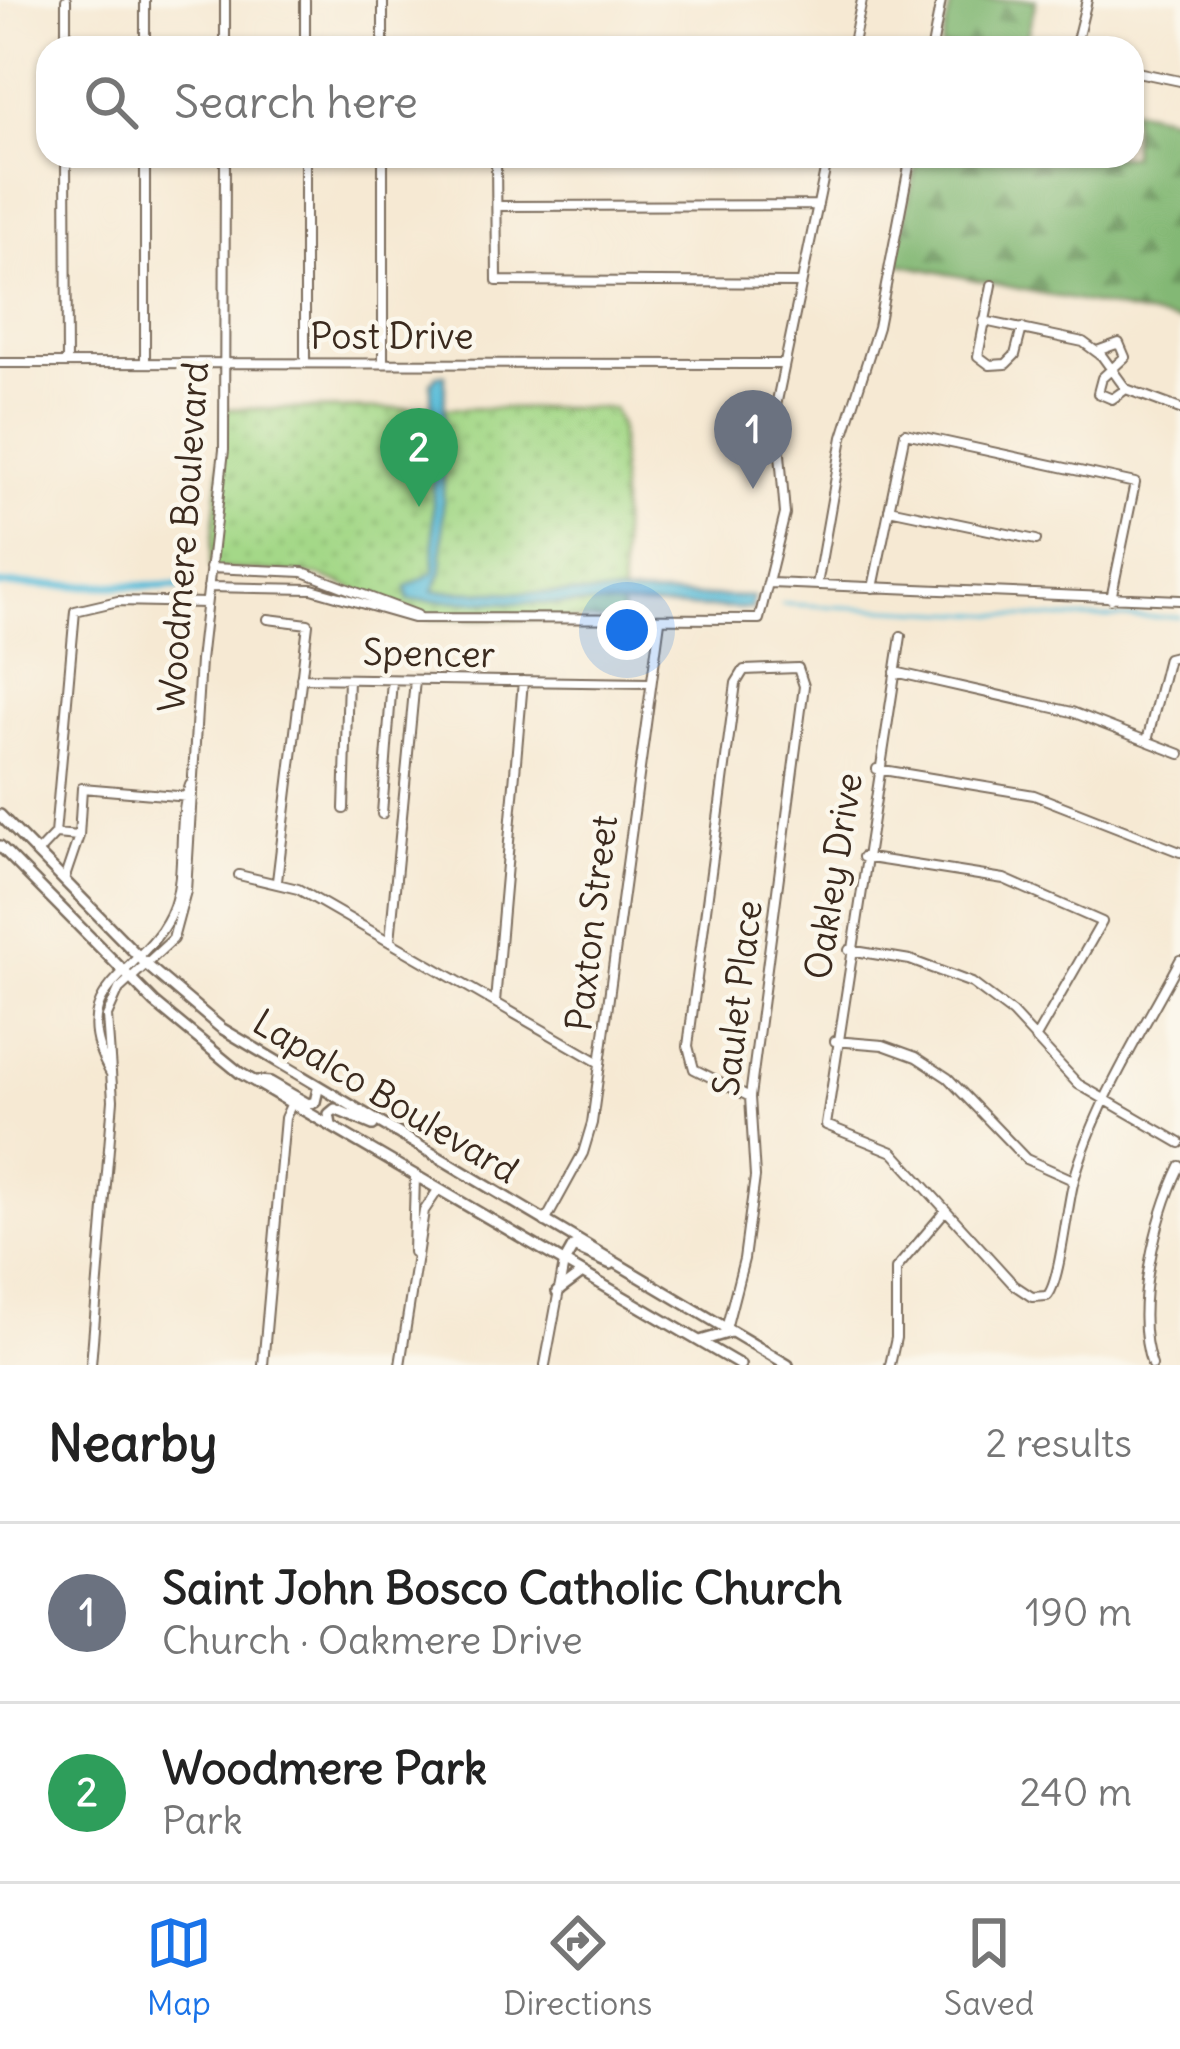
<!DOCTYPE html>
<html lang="en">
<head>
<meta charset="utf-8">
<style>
	:root { --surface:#fff; --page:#f6f6f6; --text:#222; --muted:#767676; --line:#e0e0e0; --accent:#1a73e8 }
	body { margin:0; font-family:Delius,sans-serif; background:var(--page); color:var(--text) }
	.you { position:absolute; left:627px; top:630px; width:42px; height:42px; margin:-30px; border:9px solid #fff; border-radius:50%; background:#1a73e8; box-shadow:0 0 0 18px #1a73e833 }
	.badge { display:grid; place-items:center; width:78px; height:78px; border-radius:50%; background:var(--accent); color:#fff; font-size:39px; font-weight:700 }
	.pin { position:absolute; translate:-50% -99px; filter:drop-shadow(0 3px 6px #0008) }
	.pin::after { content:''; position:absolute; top:63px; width:42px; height:36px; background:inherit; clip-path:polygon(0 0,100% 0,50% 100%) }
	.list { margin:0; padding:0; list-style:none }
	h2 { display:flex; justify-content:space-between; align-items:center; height:156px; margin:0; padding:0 48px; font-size:51px }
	h2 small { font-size:39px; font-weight:400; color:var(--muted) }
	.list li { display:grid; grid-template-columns:78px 1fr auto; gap:36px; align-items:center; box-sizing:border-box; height:180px; padding:0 48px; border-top:3px solid var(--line) }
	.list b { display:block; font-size:45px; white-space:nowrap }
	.list p { margin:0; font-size:39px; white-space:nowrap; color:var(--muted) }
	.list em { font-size:39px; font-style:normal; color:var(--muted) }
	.icon { flex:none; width:66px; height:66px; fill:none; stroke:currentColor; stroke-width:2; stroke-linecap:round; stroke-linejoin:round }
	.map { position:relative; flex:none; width:1180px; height:1365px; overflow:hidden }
	.search { position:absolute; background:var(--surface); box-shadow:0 3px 9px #0004; left:36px; right:36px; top:36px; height:132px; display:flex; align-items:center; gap:30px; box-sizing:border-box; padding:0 42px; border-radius:36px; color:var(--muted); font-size:45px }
	.sheet { height:516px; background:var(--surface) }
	nav { display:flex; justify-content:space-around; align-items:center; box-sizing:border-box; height:168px; border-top:3px solid var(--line); background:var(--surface); font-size:33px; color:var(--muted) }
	nav a { display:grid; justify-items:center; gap:6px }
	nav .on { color:var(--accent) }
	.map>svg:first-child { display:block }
	.forest { fill:url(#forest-firs); stroke:#5f7149; stroke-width:3 }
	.park { fill:url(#park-dots); stroke:#708153; stroke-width:3 }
	.water { fill:#5bbdd9; stroke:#4b747c; stroke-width:3 }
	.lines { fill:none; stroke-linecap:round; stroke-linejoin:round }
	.stream { stroke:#5bbdd9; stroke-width:3 }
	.canal { stroke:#5bbdd9; stroke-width:8 }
	.minor-casing { stroke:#7c6d5d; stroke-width:12 }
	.major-casing { stroke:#7c6d5d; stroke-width:14 }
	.minor { stroke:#fff; stroke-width:8 }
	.major { stroke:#fff; stroke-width:9 }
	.labels { text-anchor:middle; stroke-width:9; stroke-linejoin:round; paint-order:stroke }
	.street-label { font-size:36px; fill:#3b2a1e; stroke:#fbf7ec }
</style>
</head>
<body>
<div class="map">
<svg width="1180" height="1365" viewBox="0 0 1180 1365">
	<defs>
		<pattern id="forest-firs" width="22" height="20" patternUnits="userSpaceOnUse" patternTransform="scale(3)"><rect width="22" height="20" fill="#83b874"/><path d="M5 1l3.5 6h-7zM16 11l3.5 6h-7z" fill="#6c965f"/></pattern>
		<pattern id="park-dots" width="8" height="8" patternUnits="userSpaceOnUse" patternTransform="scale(3)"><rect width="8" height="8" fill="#a4d888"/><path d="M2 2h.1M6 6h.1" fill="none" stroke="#8eba75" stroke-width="1.8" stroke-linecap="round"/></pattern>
	</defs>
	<rect width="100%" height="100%" fill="#fbf7ec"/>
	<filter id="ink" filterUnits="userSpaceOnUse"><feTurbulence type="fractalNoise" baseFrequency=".00833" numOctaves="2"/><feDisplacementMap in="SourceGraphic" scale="24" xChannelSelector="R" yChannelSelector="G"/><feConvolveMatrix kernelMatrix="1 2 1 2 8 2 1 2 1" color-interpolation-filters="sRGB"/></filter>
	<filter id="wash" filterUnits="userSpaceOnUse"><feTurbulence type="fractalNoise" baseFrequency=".004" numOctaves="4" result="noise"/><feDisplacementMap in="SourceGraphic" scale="48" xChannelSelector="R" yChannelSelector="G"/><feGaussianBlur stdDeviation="2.7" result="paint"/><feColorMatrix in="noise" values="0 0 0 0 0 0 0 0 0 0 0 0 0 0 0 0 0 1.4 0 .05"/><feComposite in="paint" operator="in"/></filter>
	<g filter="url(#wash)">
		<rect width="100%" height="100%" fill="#f6e9d3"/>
		<!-- forest -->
		<path class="forest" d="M952 0H1036L1024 48H941Z
			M1132 109 1180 119V322L895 263 918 156H1132Z"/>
		<!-- park -->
		<path class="park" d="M613 408 620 426 622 620 430 618 318 575 210 568 225 409Z"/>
		<!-- water -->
		<path class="water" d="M437 375H445L442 572 433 591 753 597 752 609 408 600 406 587 434 572 431 382Z"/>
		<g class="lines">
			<!-- stream -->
			<path class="stream" d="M782 604 1057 618 1180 617"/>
			<!-- canal -->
			<path class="canal" d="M0 585 188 586"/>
		</g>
	</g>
	<g filter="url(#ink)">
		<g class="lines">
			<defs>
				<path id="minor" d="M145 0V48
					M225 0V48
					M66 48V0
					M305 48V0
					M383 48V0
					M852 48 862 0
					M932 48 941 0
					M1075 48 1087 0
					M1132 71 1180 81
					M66 156 67 363
					M145 156V363
					M496 156 497 281 801 283
					M497 206 818 205
					M992 285 978 356 990 365 1006 364 1015 355 1022 328
					M984 321 1083 342 1102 356 1126 389 1180 409
					M1097 351 1119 343 1125 357 1102 378 1098 393 1112 399 1126 389
					M305 362V156
					M383 362V156
					M0 363 784 364
					M889 509 1036 540
					M210 568 303 572 417 615
					M771 583 1180 600
					M817 585 843 437 878 327 911 156
					M208 587 312 589 413 618 759 619 785 514 776 406 828 156
					M873 588 905 433 1135 483 1111 599
					M268 619 308 624 277 881
					M901 636 826 1125 893 1152 1014 1285 1032 1297 1047 1296C1060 1284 1067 1204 1074 1180 1095 1103 1143 1030 1180 960
					M895 672 1072 712 1180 754
					M301 678 650 683
					M1147 741 1168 658 1180 655
					M877 769 1034 795 1180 852
					M344 809 348 679
					M382 814 392 680
					M79 836 55 834 75 611 118 601 206 603
					M37 853 55 834
					M863 857 1004 879 1102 922 1035 1039
					M239 875 298 889 600 1063
					M64 880 79 836 82 788 189 797
					M390 941 415 680
					M849 950 910 960 972 983 1012 1013 1078 1084 1180 1143
					M495 1002 523 681
					M835 1041 883 1045 916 1057 948 1078 1026 1159 1073 1180
					M111 1074C59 984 150 974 174 906 187 867 176 823 190 785
					M545 1222 583 1153 592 1123 660 621
					M413 1252 415 1176
					M726 1329 744 1259 755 1177 750 1097 804 686 798 668 744 670 736 683 688 1046 694 1069 750 1097
					M91 1365 113 1100 107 1016 119 989 173 939 186 891 200 661 224 450 225 156
					M263 1365 285 1118 291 1105
					M400 1365 424 1211 438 1190
					M545 1365 564 1263
					M890 1365 896 1338V1269L946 1210
					M1152 1365C1132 1311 1156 1216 1180 1166"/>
				<path id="major" d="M0 815 148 966 221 1028 788 1365
					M0 846 155 1003 240 1073 740 1365
					M257 1081 270 1082 308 1104 315 1102 318 1089
					M331 1125 329 1114 335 1109 373 1125
					M564 1263 573 1247 611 1264
					M557 1292 581 1274
					M700 1341 731 1332"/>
			</defs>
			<!-- minor casing -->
			<use href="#minor" class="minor-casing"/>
			<!-- major casing -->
			<use href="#major" class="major-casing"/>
			<!-- minor -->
			<use href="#minor" class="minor"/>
			<!-- major -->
			<use href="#major" class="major"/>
		</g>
	</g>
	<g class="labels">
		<!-- street labels -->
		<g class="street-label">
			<text x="392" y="349">Post Drive</text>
			<text transform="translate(183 537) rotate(-86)" y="13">Woodmere Boulevard</text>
			<text transform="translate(429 653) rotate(1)" y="13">Spencer</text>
			<text transform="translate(833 876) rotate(-81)" y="13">Oakley Drive</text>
			<text transform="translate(591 923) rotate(-83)" y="13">Paxton Street</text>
			<text transform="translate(737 998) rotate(-83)" y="13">Saulet Place</text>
			<text transform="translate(386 1096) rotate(31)" y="13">Lapalco Boulevard</text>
		</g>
	</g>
</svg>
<div class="you"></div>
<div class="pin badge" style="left:753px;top:489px;background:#6b7280">1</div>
<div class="pin badge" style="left:419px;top:507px;background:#2e9e5b">2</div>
<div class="search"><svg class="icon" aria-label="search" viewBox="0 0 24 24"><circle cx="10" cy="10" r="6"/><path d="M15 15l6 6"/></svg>Search here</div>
</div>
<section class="sheet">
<h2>Nearby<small>2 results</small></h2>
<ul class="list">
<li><span class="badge" style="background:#6b7280">1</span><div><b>Saint John Bosco Catholic Church</b><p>Church · Oakmere Drive</p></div><em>190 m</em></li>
<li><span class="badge" style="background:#2e9e5b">2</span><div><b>Woodmere Park</b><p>Park</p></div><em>240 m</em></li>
</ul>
</section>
<nav>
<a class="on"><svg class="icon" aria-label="map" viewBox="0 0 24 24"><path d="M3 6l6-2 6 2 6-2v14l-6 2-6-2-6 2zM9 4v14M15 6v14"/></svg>Map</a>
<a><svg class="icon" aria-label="directions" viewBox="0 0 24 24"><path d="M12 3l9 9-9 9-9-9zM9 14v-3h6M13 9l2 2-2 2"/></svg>Directions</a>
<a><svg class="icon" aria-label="saved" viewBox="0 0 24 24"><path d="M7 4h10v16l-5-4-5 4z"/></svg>Saved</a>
</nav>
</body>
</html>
